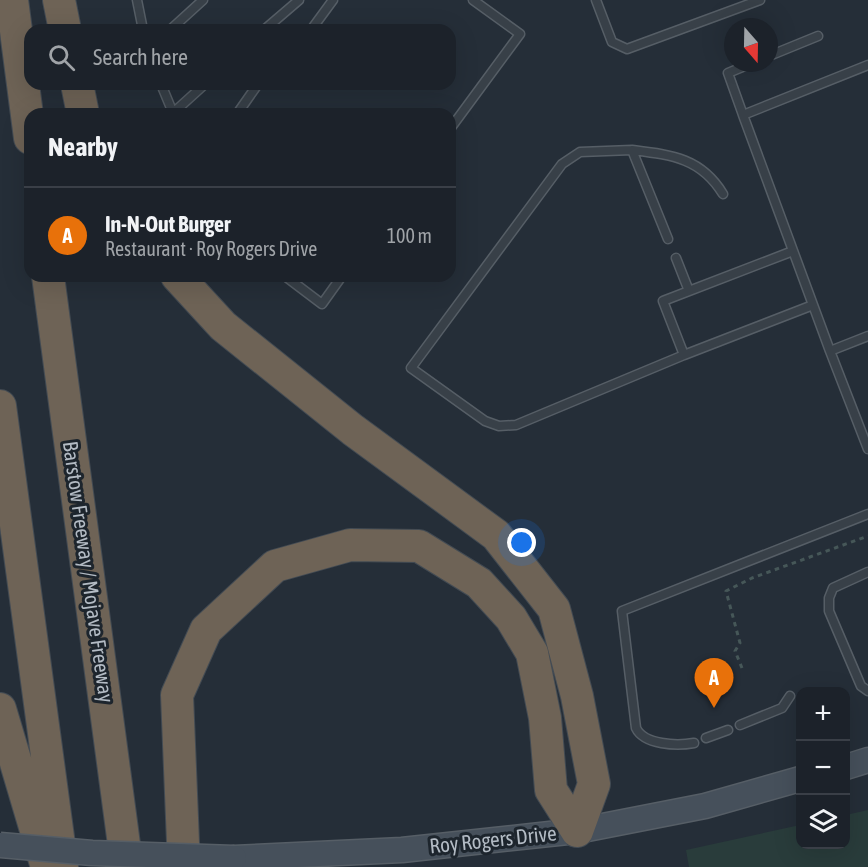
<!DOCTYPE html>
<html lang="en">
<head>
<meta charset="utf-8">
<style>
	:root { --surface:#1c222a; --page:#292f36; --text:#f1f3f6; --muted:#a0a4a8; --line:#3a3f47; --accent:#91baeb }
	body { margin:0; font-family:"Asap Condensed",sans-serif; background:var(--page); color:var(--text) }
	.controls { position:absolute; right:18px; bottom:18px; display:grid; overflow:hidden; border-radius:12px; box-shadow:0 6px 24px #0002 }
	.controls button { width:54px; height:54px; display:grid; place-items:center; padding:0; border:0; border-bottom:2px solid var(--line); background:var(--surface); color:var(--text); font:30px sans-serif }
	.compass { position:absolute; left:724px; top:18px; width:54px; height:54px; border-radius:50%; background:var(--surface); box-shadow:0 6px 24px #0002; rotate:160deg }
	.you { position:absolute; left:522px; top:543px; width:21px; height:21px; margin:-15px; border:4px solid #fff; border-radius:50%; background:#1a73e8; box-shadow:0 0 0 9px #1a73e833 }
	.badge { display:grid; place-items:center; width:39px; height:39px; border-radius:50%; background:var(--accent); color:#fff; font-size:20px; font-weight:700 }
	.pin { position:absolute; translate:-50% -50px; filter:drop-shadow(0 2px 3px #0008) }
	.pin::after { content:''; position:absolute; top:32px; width:21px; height:18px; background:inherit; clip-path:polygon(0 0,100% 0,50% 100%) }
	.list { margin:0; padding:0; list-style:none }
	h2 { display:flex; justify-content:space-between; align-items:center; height:78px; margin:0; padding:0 24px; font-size:26px }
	h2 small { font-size:20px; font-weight:400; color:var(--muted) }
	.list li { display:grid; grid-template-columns:39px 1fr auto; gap:18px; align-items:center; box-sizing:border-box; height:96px; padding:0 24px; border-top:2px solid var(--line) }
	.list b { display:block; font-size:22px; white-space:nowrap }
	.list p { margin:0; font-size:20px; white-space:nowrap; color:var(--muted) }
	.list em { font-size:20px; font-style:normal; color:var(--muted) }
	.icon { flex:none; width:33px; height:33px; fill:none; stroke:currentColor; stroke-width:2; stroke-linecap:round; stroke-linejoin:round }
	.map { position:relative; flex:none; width:868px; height:867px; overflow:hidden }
	.search { position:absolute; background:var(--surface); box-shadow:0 6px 24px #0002; left:24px; top:24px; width:432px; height:66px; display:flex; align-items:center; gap:15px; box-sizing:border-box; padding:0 21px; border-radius:18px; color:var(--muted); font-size:22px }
	.panel { position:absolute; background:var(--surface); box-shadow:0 6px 24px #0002; left:24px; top:108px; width:432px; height:174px; border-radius:18px }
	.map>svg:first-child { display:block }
	.green { fill:#293c3b }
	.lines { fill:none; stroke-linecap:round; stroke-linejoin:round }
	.service-casing { stroke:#565e66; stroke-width:11 }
	.secondary-casing { stroke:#565e66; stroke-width:27 }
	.motorway-casing { stroke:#434b53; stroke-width:34 }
	.path { stroke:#465758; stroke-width:3; stroke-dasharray:4.5 4.5; stroke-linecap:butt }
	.service { stroke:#384048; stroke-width:8 }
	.secondary { stroke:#46505b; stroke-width:24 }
	.motorway { stroke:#6e6356; stroke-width:32 }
	.secondary-bridge-casing { stroke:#565e66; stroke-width:27; stroke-linecap:butt }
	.secondary-bridge { stroke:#46505b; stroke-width:24 }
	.labels { text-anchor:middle; stroke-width:6; stroke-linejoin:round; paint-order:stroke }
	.street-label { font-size:21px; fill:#b3bbc4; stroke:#1d252d }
</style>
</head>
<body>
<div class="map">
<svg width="868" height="867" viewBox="0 0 868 867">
	<rect width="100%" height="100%" fill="#252e38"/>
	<!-- green -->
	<path class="green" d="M868 810V867H689L686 850 800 825V844H846V815Z"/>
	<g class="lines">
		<defs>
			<path id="service" d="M137 0 143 30
				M596 0 612 42 627 49 760 0
				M170 30 203 0
				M264 30 299 0
				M311 30 333 0
				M769 56 818 36
				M161 84 173 113 205 84
				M237 114 258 84
				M743 115 728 73 752 63
				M450 129 520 34 473 0
				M632 150C672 155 701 158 723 194
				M668 239 632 150 580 152 562 164 411 368 485 421 499 426 516 425 684 355
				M793 251 663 301 684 355 813 305
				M676 258 689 291
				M285 276 322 304 342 276
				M868 336 830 351 868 449
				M830 351 743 115 868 65
				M868 572 833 588 829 598V611L861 686 868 691
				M740 725 782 708 790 696
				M706 738 728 730
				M694 743C677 746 644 745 636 728L622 611 868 514"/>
			<path id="secondary" d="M846 767 868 760
				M234 858 402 850 577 831 705 806 800 779"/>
			<path id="motorway" d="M12 0 30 138
				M59 0 65 30
				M77 84 83 114
				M48 276 127 867
				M177 276 223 326 353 430 496 535 554 609 577 696 594 784 577 831
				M0 406 62 867
				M0 709 46 864
				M184 867 177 695 206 630 275 566 350 545 419 546 479 583 511 618 532 653 545 718 551 790 577 831"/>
		</defs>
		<!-- service casing -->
		<use href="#service" class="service-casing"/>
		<!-- secondary casing -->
		<use href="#secondary" class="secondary-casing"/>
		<!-- motorway casing -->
		<use href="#motorway" class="motorway-casing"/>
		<!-- path -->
		<path class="path" d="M742 668 735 651 740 643 726 591 752 578 868 536"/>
		<!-- service -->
		<use href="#service" class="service"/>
		<!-- secondary -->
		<use href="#secondary" class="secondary"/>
		<!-- motorway -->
		<use href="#motorway" class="motorway"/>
		<defs>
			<path id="secondary-bridge" d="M0 845 92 853 234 858"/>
		</defs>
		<!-- secondary-bridge casing -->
		<use href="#secondary-bridge" class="secondary-bridge-casing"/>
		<!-- secondary-bridge -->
		<use href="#secondary-bridge" class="secondary-bridge"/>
	</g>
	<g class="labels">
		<!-- street labels -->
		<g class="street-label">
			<text transform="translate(88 572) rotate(82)" y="7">Barstow Freeway / Mojave Freeway</text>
			<text transform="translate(493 840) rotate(-6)" y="7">Roy Rogers Drive</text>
		</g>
	</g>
</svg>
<div class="controls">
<button>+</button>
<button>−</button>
<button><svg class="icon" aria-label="layers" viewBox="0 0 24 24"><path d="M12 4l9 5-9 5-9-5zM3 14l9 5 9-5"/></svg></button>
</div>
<svg class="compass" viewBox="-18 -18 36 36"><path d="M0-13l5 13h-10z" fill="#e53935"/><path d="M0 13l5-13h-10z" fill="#a0a4a8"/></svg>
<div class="you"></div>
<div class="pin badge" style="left:714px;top:708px;background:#e8710a">A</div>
<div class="search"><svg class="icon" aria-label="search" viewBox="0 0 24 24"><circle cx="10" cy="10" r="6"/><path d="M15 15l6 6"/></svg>Search here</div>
<section class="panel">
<h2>Nearby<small></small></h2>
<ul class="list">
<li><span class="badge" style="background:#e8710a">A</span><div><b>In-N-Out Burger</b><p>Restaurant · Roy Rogers Drive</p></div><em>100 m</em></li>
</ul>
</section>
</div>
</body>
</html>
